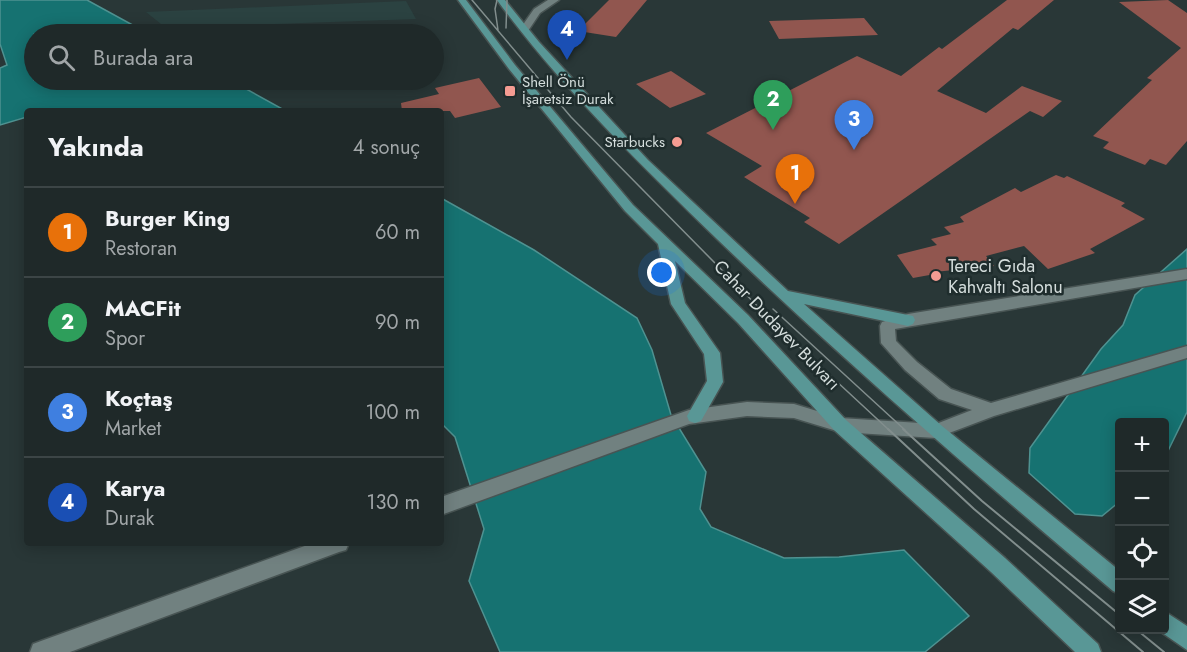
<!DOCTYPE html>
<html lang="tr">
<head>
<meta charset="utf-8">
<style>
	:root { --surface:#1f2929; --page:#2c3535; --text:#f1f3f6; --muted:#a1a6a8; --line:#3c4546; --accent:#1a73e8 }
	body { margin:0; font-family:Jost,sans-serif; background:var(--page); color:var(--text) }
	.controls { position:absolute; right:18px; bottom:18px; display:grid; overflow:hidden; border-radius:6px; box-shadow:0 3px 15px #0003 }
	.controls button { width:54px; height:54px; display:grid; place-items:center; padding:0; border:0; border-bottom:2px solid var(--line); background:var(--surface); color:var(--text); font:30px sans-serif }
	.you { position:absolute; left:662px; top:273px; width:21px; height:21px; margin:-15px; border:4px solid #fff; border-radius:50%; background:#1a73e8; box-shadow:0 0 0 9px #1a73e833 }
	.badge { display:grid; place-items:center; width:39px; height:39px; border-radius:50%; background:var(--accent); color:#fff; font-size:20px; font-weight:700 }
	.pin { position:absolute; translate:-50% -50px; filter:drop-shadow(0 2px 3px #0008) }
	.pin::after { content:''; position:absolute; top:32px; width:21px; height:18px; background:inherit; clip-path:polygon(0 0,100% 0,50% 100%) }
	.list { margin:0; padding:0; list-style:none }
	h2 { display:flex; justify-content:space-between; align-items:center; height:78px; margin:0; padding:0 24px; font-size:26px }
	h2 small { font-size:20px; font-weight:400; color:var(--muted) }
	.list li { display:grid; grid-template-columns:39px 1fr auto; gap:18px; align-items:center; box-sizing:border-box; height:90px; padding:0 24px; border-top:2px solid var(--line) }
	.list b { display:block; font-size:22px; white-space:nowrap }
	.list p { margin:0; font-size:20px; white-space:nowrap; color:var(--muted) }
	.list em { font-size:20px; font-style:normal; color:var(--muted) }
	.icon { flex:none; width:33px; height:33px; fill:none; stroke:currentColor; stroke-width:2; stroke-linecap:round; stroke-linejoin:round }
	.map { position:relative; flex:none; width:1187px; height:652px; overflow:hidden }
	.search { position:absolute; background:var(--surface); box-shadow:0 3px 15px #0003; left:24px; top:24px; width:420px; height:66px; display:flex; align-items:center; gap:15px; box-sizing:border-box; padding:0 21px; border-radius:33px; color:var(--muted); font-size:22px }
	.panel { position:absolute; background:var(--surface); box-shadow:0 3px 15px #0003; left:24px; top:108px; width:420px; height:438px; border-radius:6px }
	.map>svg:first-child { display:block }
	.built { fill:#2b4241 }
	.water { fill:#167271; stroke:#4f9291; stroke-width:1.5 }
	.building { fill:#91564f }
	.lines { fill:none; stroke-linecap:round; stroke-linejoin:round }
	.minor-casing { stroke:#485453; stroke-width:3 }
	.tertiary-casing { stroke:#485453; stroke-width:3 }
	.primary-casing { stroke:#485453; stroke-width:3 }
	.minor { fill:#718180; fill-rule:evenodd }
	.tertiary { fill:#718180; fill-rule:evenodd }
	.primary { fill:#599796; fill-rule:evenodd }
	.tram-far1 { stroke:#828e8d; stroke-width:1.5 }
	.tram { stroke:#828e8d; stroke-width:2 }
	.poi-dot { fill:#f59c92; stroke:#1f2d2d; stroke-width:2 }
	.labels { text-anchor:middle; stroke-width:5; stroke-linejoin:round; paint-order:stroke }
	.far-poi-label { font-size:15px; fill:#d4dddc; stroke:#1f2d2d; text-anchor:start }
	.poi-label { font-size:18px; fill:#d4dddc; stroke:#1f2d2d; text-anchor:start }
	.street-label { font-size:18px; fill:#d4dddc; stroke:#1f2d2d }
</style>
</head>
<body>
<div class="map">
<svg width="1187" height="652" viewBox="0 0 1187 652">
	<rect width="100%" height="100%" fill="#293737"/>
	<!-- built -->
	<path class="built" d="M406 1 416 19 166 28 146 12Z"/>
	<!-- water -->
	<path class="water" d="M0 0H87L149 34H34V80H230L286 111H27V117L0 125V68L7 65 0 44Z
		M441 198 534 250 637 318 652 350 671 415 706 472 700 509 711 527 784 558 839 557 904 550 969 616 925 652H500L469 581 484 529 455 437 441 423Z
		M1187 249V412L1165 457 1164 422H1120L1119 502 1102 516 1075 514 1029 473 1030 448 1101 349 1123 325 1135 295Z"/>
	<!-- building -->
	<path class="building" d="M609 0H647L616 37 578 31Z
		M1007 0H1054L1018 30 1013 28 937 91 986 113 1022 86 1062 101 1043 117 1030 111 839 244 804 222 810 218 744 177 762 166 706 133 857 56 901 76 939 47 942 49Z
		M1168 0 1187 13V141L1166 165 1150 159 1145 165 1103 148 1109 142 1093 136 1152 80 1147 78 1181 48 1119 2Z
		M864 18 878 35 779 39 769 21Z
		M671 71 706 94 670 108 636 84Z
		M479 78 501 107 455 118 450 111H402L401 103 439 94 435 88Z
		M1056 175 1064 178 1067 176 1125 203 1121 206 1145 219 1090 249 1095 253 1048 269 1024 246 986 256 994 266 934 272 935 274 913 278 897 255 937 245 931 239 951 234 944 227 964 222 960 217 1015 188 1021 192Z"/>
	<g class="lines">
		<defs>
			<path id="minor" d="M548 0H559L540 13 528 31H522L520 29 534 9Z"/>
			<path id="tertiary" d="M1187 269V279L895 329 896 341 917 362 951 389 991 403 1187 346V358L994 416 936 438 840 432 794 418 747 416 689 424 441 515V497L689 410 747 402 794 404 840 418 936 424 972 410 939 399 905 370 881 343 880 326 882 322 908 314Z
				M313 543H349L346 550 339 552 70 652H30L33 644 41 641Z"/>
			<path id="primary" d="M458 0H466L515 65 633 205 748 315 846 420 1005 558 1098 644 1101 652H1075L991 572 834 430 738 323 675 261 685 303 720 353 723 382 701 421 695 423 689 421 687 416 707 381 704 354 671 304 658 244 625 211 509 69Z
				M497 0H505L539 42 648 160 788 291 913 316 915 320 913 324 908 326 804 304 942 426 1120 571V594L1113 591C978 477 845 362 717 239 640 164 561 87 497 0Z
				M1164 611 1187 626V650L1158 630H1164Z"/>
		</defs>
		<!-- minor casing -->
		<use href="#minor" class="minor-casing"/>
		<!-- tertiary casing -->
		<use href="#tertiary" class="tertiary-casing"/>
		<!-- primary casing -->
		<use href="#primary" class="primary-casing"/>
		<!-- minor -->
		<use href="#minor" class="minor"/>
		<!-- tertiary -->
		<use href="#tertiary" class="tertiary"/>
		<!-- primary -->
		<use href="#primary" class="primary"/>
		<!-- tram-far1 -->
		<path class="tram-far1" d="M472 0 571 117 780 329 889 430
			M497 0 495 9 498 30
			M506 28 507 0
			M773 309 905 430"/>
		<!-- tram -->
		<path class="tram" d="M888 429 974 509 1143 652
			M903 429 982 501 1120 615
			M1137 630 1164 652"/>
	</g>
	<!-- markers -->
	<g class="poi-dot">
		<rect x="504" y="85" width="12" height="12" rx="3"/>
		<circle cx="677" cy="142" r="6"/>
		<circle cx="936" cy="276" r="6"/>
	</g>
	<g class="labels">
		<!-- far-poi labels -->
		<g class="far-poi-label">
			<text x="522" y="87">Shell Önü<tspan x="522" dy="17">İşaretsiz Durak</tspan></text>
			<text x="665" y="147" text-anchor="end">Starbucks</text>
		</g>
		<!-- poi labels -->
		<g class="poi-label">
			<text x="948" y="272">Tereci Gıda<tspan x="948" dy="21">Kahvaltı Salonu</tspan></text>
		</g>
		<!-- street labels -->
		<g class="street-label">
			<text transform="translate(777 325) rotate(46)" y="6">Cahar Dudayev Bulvarı</text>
		</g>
	</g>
</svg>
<div class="controls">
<button>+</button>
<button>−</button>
<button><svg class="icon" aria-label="locate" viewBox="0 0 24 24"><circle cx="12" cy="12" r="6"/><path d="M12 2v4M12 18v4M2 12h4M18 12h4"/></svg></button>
<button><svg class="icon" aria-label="layers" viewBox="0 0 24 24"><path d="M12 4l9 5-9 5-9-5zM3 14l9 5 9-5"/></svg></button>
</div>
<div class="you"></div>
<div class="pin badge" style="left:795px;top:204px;background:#e8710a">1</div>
<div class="pin badge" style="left:773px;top:130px;background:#2e9e5b">2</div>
<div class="pin badge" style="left:854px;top:150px;background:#3f7fe0">3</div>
<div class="pin badge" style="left:567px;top:60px;background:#1a4fb4">4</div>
<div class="search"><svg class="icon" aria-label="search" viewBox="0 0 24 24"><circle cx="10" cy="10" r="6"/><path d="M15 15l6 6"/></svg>Burada ara</div>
<section class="panel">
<h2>Yakında<small>4 sonuç</small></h2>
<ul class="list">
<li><span class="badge" style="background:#e8710a">1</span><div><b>Burger King</b><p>Restoran</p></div><em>60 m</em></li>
<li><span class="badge" style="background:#2e9e5b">2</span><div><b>MACFit</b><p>Spor</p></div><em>90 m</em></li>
<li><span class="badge" style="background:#3f7fe0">3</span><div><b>Koçtaş</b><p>Market</p></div><em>100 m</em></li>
<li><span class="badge" style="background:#1a4fb4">4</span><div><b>Karya</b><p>Durak</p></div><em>130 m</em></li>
</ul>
</section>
</div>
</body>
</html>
